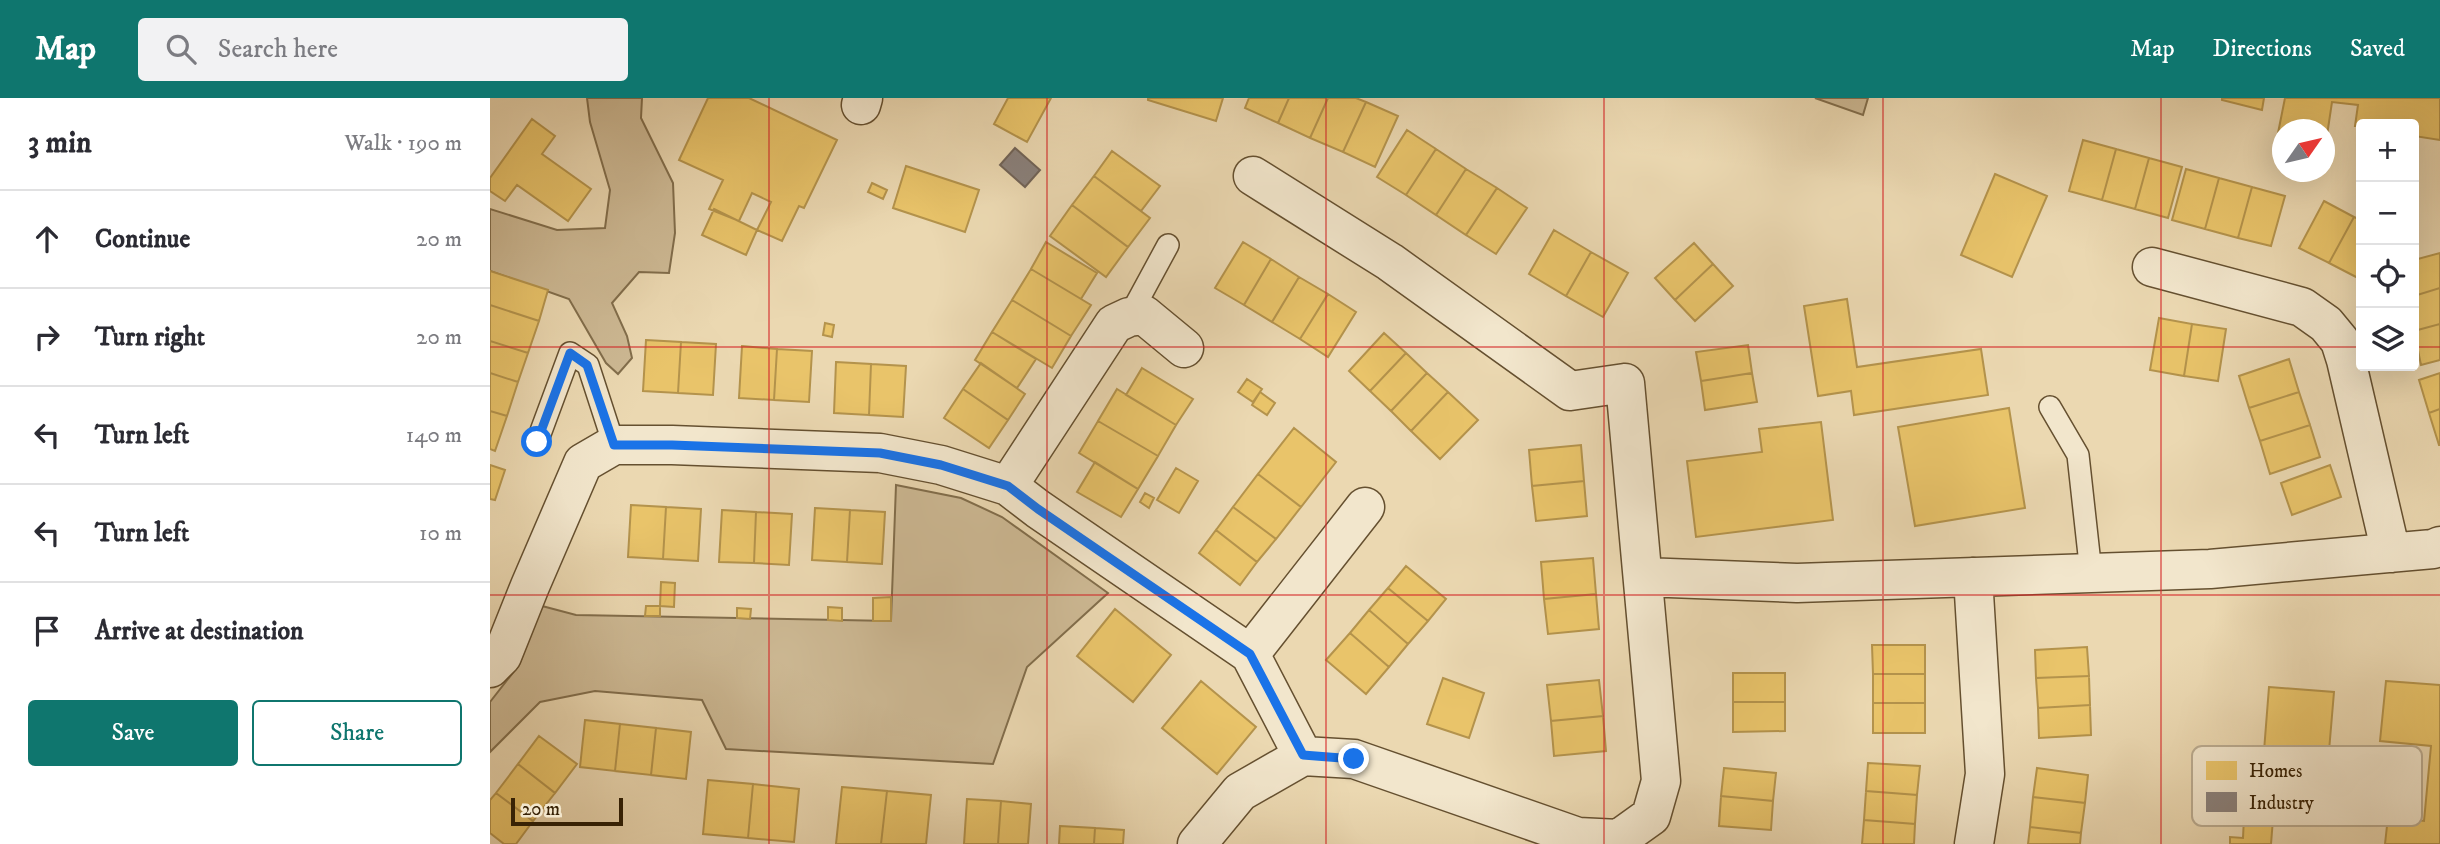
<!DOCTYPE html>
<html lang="en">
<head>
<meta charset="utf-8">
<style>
	:root { --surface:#fff; --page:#f2f2f3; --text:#2b2b33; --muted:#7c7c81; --line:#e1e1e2; --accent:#0f766e }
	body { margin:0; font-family:"IM FELL DW Pica",serif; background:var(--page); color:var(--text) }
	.controls { position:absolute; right:21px; top:21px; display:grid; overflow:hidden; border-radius:7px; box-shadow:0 7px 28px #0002 }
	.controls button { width:63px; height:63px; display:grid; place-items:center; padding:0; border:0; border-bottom:2px solid var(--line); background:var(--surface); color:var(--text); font:35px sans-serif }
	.compass { position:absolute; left:1782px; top:21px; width:63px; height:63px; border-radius:50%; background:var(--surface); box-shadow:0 7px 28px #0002; rotate:56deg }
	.scale { position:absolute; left:21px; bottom:18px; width:112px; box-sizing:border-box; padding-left:7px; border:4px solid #382205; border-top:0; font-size:19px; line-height:24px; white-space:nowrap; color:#382205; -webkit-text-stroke:5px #f2e6cc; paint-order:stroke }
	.stop { position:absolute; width:21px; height:21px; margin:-16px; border:5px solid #1a73e8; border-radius:50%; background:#fff }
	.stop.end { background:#1a73e8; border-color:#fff; box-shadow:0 2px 7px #0008 }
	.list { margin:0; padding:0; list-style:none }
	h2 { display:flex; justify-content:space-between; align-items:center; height:91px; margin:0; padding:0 28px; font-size:30px }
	h2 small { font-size:23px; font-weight:400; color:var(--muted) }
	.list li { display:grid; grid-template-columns:46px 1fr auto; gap:21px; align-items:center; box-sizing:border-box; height:98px; padding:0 28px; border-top:2px solid var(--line) }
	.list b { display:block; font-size:26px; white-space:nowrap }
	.list em { font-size:23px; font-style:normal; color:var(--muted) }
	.actions { display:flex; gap:14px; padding:21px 28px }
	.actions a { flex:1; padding:16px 0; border:2px solid var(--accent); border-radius:7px; text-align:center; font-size:24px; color:var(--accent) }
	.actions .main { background:var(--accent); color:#fff }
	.icon { flex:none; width:38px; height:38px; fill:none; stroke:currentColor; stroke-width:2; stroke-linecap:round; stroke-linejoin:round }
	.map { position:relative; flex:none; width:1950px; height:746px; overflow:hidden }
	header { display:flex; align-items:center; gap:42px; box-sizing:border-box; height:98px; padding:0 35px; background:var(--accent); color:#fff }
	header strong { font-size:33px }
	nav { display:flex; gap:38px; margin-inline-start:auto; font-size:24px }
	.search { width:490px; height:63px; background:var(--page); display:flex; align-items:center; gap:18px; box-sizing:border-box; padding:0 24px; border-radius:7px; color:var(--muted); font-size:26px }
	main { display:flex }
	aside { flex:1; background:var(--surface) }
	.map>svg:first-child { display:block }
	.green { fill:#cdb994; stroke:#826e4c; stroke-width:2 }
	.homes { fill:#e9c46a; stroke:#b4934c; stroke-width:2 }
	.industry { fill:#8a817c; stroke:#716458; stroke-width:2 }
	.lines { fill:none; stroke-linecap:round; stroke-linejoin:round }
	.service-casing { stroke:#655030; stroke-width:24 }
	.minor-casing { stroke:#655030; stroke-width:41 }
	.service { stroke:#f2e6cc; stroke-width:21 }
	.minor { stroke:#f2e6cc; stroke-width:38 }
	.route { stroke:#1a73e8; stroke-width:9 }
	.grid { fill:none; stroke:#d62828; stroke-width:2; stroke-opacity:0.55 }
	.key { fill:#f2e6cc; stroke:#baab90; stroke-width:2 }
	.key-label { font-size:19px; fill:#382205 }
</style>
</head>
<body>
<header>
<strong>Map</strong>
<div class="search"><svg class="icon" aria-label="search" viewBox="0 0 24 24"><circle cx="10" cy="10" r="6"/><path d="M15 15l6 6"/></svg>Search here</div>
<nav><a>Map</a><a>Directions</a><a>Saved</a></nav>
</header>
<main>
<aside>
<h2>3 min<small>Walk · 190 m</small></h2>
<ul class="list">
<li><svg class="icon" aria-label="ahead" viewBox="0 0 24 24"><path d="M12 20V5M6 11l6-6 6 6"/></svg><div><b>Continue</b></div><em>20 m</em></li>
<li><svg class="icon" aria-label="right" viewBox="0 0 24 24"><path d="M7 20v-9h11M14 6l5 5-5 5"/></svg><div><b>Turn right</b></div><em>20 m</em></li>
<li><svg class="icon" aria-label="left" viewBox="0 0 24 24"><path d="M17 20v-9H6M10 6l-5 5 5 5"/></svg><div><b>Turn left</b></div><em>140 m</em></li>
<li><svg class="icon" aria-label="left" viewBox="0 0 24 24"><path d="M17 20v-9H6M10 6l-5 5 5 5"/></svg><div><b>Turn left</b></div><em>10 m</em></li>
<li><svg class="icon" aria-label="arrive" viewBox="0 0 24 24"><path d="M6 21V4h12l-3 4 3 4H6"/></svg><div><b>Arrive at destination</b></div></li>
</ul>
<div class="actions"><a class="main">Save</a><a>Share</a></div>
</aside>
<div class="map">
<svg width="1950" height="746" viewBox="0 0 1950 746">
	<rect width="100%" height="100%" fill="#ebd8b1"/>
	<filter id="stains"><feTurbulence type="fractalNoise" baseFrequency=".00286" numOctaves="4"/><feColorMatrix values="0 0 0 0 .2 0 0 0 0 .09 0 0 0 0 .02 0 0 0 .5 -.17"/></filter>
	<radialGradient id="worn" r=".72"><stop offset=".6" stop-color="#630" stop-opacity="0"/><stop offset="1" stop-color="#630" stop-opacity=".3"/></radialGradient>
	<!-- green -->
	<path class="green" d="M97 0H152L151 20 183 85 185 135 179 175 149 174 122 205 137 238 142 260 128 276 116 265 79 201 0 173V111L67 132 115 130 120 92 100 24Z
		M1325 0H1378L1373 17Z
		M406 387 471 400 512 419 618 495 537 569 503 666 236 651 212 602 105 593 50 604 0 654V604L29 567 52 508 86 517 401 523Z"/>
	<!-- homes -->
	<path class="homes" d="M218 0H259L347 42 314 110 309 108 292 143 267 132 281 104 262 95 249 123 219 111 233 82 189 62Z
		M518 0H561L537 44 504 26Z
		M658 0H733L726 23 658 2Z
		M759 0H799L788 25 755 10Z
		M799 0H838L820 40 788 25Z
		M838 0H866L876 4 853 54 820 40Z
		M1732 0H1774L1772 12 1732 2Z
		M1795 0H1950V42L1924 38V26L1865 28 1868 7 1842 4 1836 44 1834 32H1792V36L1788 35Z
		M876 4 908 18 885 69 853 54Z
		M42 21 65 38 52 56 101 91 78 123 27 87 15 103 0 93V80Z
		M917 32 946 51 916 97 887 79Z
		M1593 42 1626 51 1612 102 1579 93Z
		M946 51 976 71 946 117 916 97Z
		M1626 51 1659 60 1645 111 1612 102Z
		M622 53 670 88 651 113 604 78Z
		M1659 60 1692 69 1678 120 1645 111Z
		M416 68 489 92 475 134 403 110Z
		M976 71 1007 90 976 137 946 117Z
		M1696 71 1729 80 1715 131 1682 122Z
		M1505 76 1557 98 1522 179 1471 157Z
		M604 78 660 120 638 149 582 107Z
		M1729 80 1762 89 1748 140 1715 131Z
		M382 85 397 92 393 101 378 94Z
		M1762 89 1795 98 1781 148 1748 140Z
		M1007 90 1037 110 1006 156 976 137Z
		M1834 103 1864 119 1839 165 1809 150Z
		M582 107 638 149 616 179 560 138Z
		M224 111 267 132 256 157 212 137Z
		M1864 119 1871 122 1870 181 1839 165Z
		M1064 132 1101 154 1076 198 1039 176Z
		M556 144 607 175 591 201 541 171Z
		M753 144 781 161 754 207 725 190Z
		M1204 145 1223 166 1185 202 1165 180Z
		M1101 154 1138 175 1113 219 1076 198Z
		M1950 155V190L1924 198V162Z
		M781 161 809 179 782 224 754 207Z
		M1223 166 1243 188 1205 223 1185 202Z
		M541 171 601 207 581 238 522 202Z
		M0 173 58 192 49 223 0 207Z
		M809 179 838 196 810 241 782 224Z
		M1950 190V226L1924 233V198Z
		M838 196 866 214 838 259 810 241Z
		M1357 201 1367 269 1491 251 1498 297 1364 317 1361 293 1328 298 1314 208Z
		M522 202 581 238 562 270 502 234Z
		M0 207 49 223 38 255 0 243Z
		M1669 220 1702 226 1694 278 1660 272Z
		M335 225 344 227 342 239 333 237Z
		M1702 226 1736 231 1728 283 1694 278Z
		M1950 226V262L1931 267 1924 233Z
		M502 234 546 261 527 290 485 262Z
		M894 235 916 255 880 293 859 273Z
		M156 242 191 244 188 295 153 293Z
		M0 243 38 255 28 284 0 275Z
		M191 244 226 246 223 297 188 295Z
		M1258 247 1262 275 1211 283 1206 254Z
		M252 248 287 251 284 302 249 300Z
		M287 251 322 253 319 304 284 302Z
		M916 255 937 275 901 313 880 293Z
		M1799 261 1809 294 1759 310 1749 278Z
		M346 264 381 266 379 317 344 315Z
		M491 265 535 296 518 322 473 291Z
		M381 266 416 268 413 319 379 317Z
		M652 270 703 301 686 327 636 297Z
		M0 275 28 284 17 318 0 313Z
		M937 275 958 294 921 333 901 313Z
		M1262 275 1267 304 1215 312 1211 283Z
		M1950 275V311L1939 315 1929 282Z
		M757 281 772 291 763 304 748 294Z
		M473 291 518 322 499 350 454 320Z
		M627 291 686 327 668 358 608 323Z
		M770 294 785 305 777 317 762 307Z
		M958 294 988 322 950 361 921 333Z
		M1809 294 1820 327 1770 343 1759 310Z
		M1519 310 1535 410 1425 428 1408 329Z
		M1950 311V347H1949L1939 315Z
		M0 313 17 318 5 353 0 351Z
		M608 323 668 358 648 391 589 355Z
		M1331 324 1343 422 1206 439 1197 363 1272 354 1269 331Z
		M1820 327 1830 359 1780 376 1770 343Z
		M804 330 846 364 811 409 768 376Z
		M1091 347 1094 383 1042 388 1039 352Z
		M605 364 648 391 631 419 587 394Z
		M0 367 15 372 5 402 0 401Z
		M1840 367 1851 399 1802 417 1791 385Z
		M686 370 708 383 689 415 667 402Z
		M768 376 811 409 786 441 743 409Z
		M1094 383 1097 418 1046 423 1042 388Z
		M655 395 664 400 659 410 650 404Z
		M141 407 176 409 173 461 138 459Z
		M176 409 211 411 208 463 173 461Z
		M743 409 786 441 767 464 726 432Z
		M325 410 360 412 357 464 322 462Z
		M232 412 266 414 264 465 229 464Z
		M360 412 395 414 392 466 357 464Z
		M266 414 302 416 299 467 264 465Z
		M726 432 767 464 750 487 709 455Z
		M1103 460 1106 496 1054 501 1051 464Z
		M916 468 956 501 938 523 898 490Z
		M171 484 185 485 184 509 170 508Z
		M898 490 938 523 918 546 879 512Z
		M1106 496 1109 531 1058 536 1054 501Z
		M401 499V523H383V500Z
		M156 508H170V518H155Z
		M338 509 352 510V523L338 522Z
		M247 510 261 511 260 521 247 520Z
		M625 511 681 557 643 604 587 558Z
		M879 512 918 546 899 569 860 535Z
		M860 535 899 569 876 596 836 562Z
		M1382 547H1435V576H1383Z
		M1597 549 1599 578 1546 580 1545 552Z
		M1243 575H1295V604H1243Z
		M1383 576H1435V605H1383Z
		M1599 578 1600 607 1548 610 1546 580Z
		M953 580 994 595 979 640 937 626Z
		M1109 582 1113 618 1061 623 1057 587Z
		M711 583 766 629 727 676 672 630Z
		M1896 583 1950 587V746H1895L1898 719 1934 723 1941 648 1890 643Z
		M1779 589 1844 594 1834 712 1746 705 1751 651 1774 653Z
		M1243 604H1295V633L1243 634Z
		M1383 605H1435V635H1383Z
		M1600 607 1601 637 1549 640 1548 610Z
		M1113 618 1116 653 1064 658 1061 623Z
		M95 622 130 626 125 673 90 669Z
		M130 626 166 630 161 677 125 673Z
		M166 630 201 634 196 681 161 677Z
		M49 638 87 666 65 695 28 666Z
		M1378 665 1430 668 1427 697 1376 693Z
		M28 666 65 695 43 723 6 695Z
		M1234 670 1286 675 1283 703 1231 698Z
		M1547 670 1598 677 1595 705 1543 699Z
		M218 682 263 686 258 740 213 736Z
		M263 686 309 691 304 744 258 740Z
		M352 689 397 693 391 746H346Z
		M397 693 441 697 436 746H391Z
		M1376 693 1427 697 1425 726 1374 722Z
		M6 695 43 723 26 746H14L0 735V702Z
		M1231 698 1283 703 1281 732 1229 728Z
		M1543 699 1595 705 1591 735 1540 729Z
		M477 701 511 703 508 746H474Z
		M511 703 541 706 538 746H508Z
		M1754 719 1783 721 1781 746H1740V739L1753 740Z
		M1374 722 1425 726 1424 746H1372Z
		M570 728 605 730 604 746H569Z
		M1540 729 1591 735 1590 746H1538Z
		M605 730 634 732 633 746H604Z"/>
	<!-- industry -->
	<path class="industry" d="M525 50 550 72 535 89 510 67Z"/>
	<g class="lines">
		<defs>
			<path id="service" d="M639 219 678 147
				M1560 309 1588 357 1601 475
				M47 344 80 255 98 267 124 347"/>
			<path id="minor" d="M371 7 373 0
				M1662 169 1812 209 1836 226 1850 243 1856 262 1901 455
				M518 388 624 226 639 219 654 217 694 250
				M1153 479 1307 485 1720 471 1943 451 1950 448
				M1483 479 1495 676 1484 746
				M760 556 875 409
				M0 570 12 558 40 488 93 365 124 347H182L390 355 451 367 518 388 548 411 760 556 813 658
				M707 746 750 694 813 658 864 661 1088 739 1129 741 1161 718 1171 683 1135 285 1080 293 900 164 763 78"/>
		</defs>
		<!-- service casing -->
		<use href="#service" class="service-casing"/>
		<!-- minor casing -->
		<use href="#minor" class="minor-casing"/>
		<!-- service -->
		<use href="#service" class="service"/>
		<!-- minor -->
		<use href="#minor" class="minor"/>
	</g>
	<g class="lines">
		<!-- route -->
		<path class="route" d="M47 344 80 255 97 267 124 347H182L390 355 451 367 518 388 548 411 760 556 813 657 864 661"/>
	</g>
	<!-- grid -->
	<path class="grid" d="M279 0V746M557 0V746M836 0V746M1114 0V746M1393 0V746M1671 0V746M0 249H1871M1924 249H1950M0 497H1950"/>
	<!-- legend -->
	<rect x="1702" y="648" width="230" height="80" rx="10" class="key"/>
	<rect x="1716" y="663" width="31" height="19" fill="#e9c46a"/>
	<rect x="1716" y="694" width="31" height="20" fill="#8a817c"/>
	<g class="key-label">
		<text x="1759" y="679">Homes</text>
		<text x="1759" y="711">Industry</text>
	</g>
	<rect width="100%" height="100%" filter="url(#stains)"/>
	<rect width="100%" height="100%" fill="url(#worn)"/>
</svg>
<div class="controls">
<button>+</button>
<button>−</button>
<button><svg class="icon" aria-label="locate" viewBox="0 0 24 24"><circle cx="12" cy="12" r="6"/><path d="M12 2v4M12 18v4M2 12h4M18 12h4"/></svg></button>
<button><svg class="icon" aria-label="layers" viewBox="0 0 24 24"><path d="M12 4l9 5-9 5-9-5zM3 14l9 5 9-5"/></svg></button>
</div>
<svg class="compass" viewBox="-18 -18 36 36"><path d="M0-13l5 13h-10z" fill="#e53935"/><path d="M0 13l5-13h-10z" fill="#7c7c81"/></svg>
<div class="scale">20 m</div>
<div class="stop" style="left:47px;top:344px"></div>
<div class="stop end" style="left:864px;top:661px"></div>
</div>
</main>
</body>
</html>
